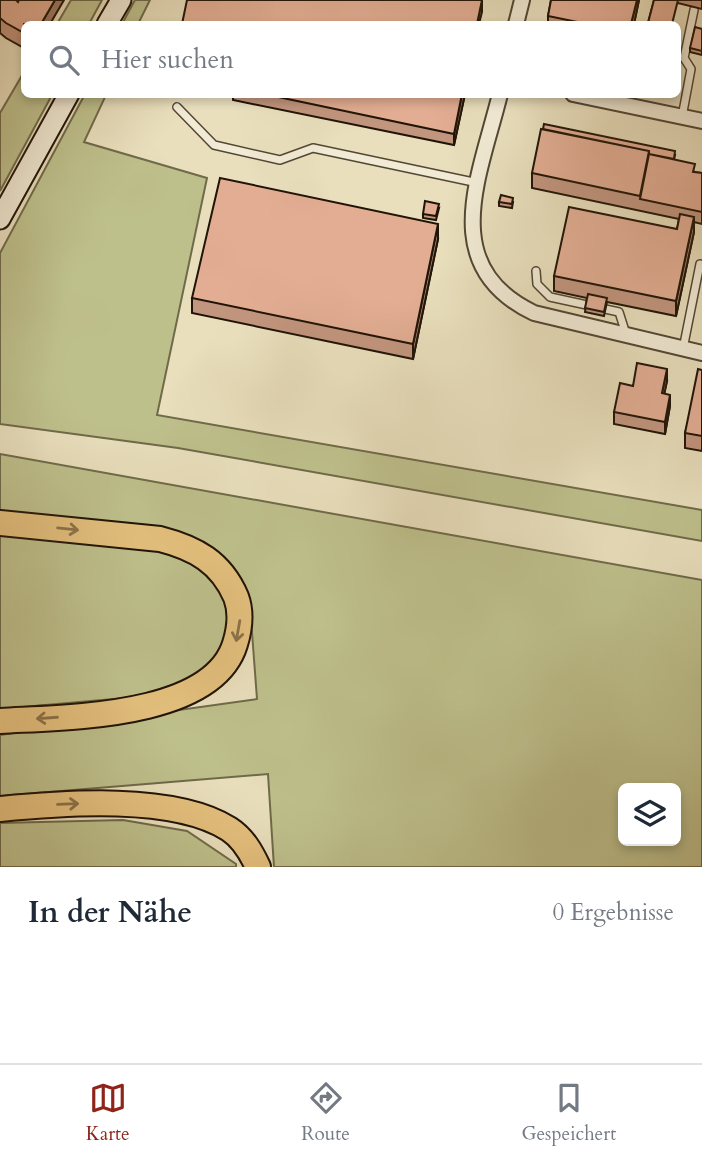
<!DOCTYPE html>
<html lang="de">
<head>
<meta charset="utf-8">
<style>
	:root { --surface:#fff; --page:#f2f2f3; --text:#1f2937; --muted:#747a83; --line:#e0e1e3; --accent:#8f2418 }
	body { margin:0; font-family:Cardo,serif; background:var(--page); color:var(--text) }
	.controls { position:absolute; right:21px; bottom:21px; display:grid; overflow:hidden; border-radius:10px; box-shadow:0 4px 10px #0003 }
	.controls button { width:63px; height:63px; display:grid; place-items:center; padding:0; border:0; border-bottom:2px solid var(--line); background:var(--surface); color:var(--text); font:35px sans-serif }
	.list { margin:0; padding:0; list-style:none }
	h2 { display:flex; justify-content:space-between; align-items:center; height:91px; margin:0; padding:0 28px; font-size:30px }
	h2 small { font-size:23px; font-weight:400; color:var(--muted) }
	.icon { flex:none; width:38px; height:38px; fill:none; stroke:currentColor; stroke-width:2; stroke-linecap:round; stroke-linejoin:round }
	.map { position:relative; flex:none; width:702px; height:867px; overflow:hidden }
	.search { position:absolute; background:var(--surface); box-shadow:0 4px 10px #0003; left:21px; right:21px; top:21px; height:77px; display:flex; align-items:center; gap:18px; box-sizing:border-box; padding:0 24px; border-radius:10px; color:var(--muted); font-size:26px }
	.sheet { height:196px; background:var(--surface) }
	nav { display:flex; justify-content:space-around; align-items:center; box-sizing:border-box; height:98px; border-top:2px solid var(--line); background:var(--surface); font-size:19px; color:var(--muted) }
	nav a { display:grid; justify-items:center; gap:4px }
	nav .on { color:var(--accent) }
	.map>svg:first-child { display:block }
	.green { fill:#bec08c; stroke:#6f6a4a; stroke-width:2; fill-rule:evenodd }
	.lines { fill:none; stroke-linecap:round; stroke-linejoin:round }
	.lane-casing { stroke:#524734; stroke-width:10 }
	.street-casing { stroke:#524734; stroke-width:18 }
	.secondary-casing { stroke:#201407; stroke-width:23 }
	.highway-casing { stroke:#201407; stroke-width:28 }
	.lane { stroke:#f1ead4; stroke-width:7 }
	.street { stroke:#f1ead4; stroke-width:14 }
	.secondary { stroke:#f1ead4; stroke-width:19 }
	.highway { stroke:#e4c07e; stroke-width:24 }
	.wall { fill:#c2957e; stroke:#201407; stroke-width:2 }
	.shaded-wall { fill:#9e7967; stroke:#201407; stroke-width:2 }
	.building { fill:#e2ad93; stroke:#201407; stroke-width:2 }
	.oneway { stroke:#8c7348 }
</style>
</head>
<body>
<div class="map">
<svg width="702" height="867" viewBox="0 0 702 867">
	<rect width="100%" height="100%" fill="#e9dfbd"/>
	<filter id="stains"><feTurbulence type="fractalNoise" baseFrequency=".00286" numOctaves="4"/><feColorMatrix values="0 0 0 0 .2 0 0 0 0 .09 0 0 0 0 .02 0 0 0 .5 -.17"/></filter>
	<radialGradient id="worn" r=".72"><stop offset=".6" stop-color="#630" stop-opacity="0"/><stop offset="1" stop-color="#630" stop-opacity=".3"/></radialGradient>
	<!-- green -->
	<path class="green" d="M71 0H102L89 24H57Z
		M135 0H150L138 24H122Z
		M24 72V94L52 95 0 191V113Z
		M85 94 106 95 84 142 207 178 157 415 702 510V541L178 448 0 424V253Z
		M0 454 702 580V867H274L268 774 0 796V735L257 699 250 606 226 562 0 516ZM623 788H676V841H623Z
		M0 534C45 538 172 540 204 567 215 576 222 596 230 608L223 651 190 680 136 697 0 709Z
		M123 820 187 831 236 864V867H0V823Z"/>
	<g class="lines">
		<defs>
			<path id="lane" d="M177 107 214 145 280 160 313 148 478 183
				M682 117 691 69 684 58 694 10
				M536 271 537 284 550 297 619 312 626 334
				M683 349 700 264"/>
			<path id="street" d="M516 24 522 0
				M500 94C480 176 436 266 534 313L702 353
				M573 94 702 121"/>
			<path id="secondary" d="M107 24 121 0
				M0 219 69 94"/>
			<path id="highway" d="M0 523 160 539C195 548 221 562 236 597 242 613 240 628 235 644 212 719 63 717 0 721
				M0 809C63 803 174 794 229 829 243 838 251 852 258 867"/>
		</defs>
		<!-- lane casing -->
		<use href="#lane" class="lane-casing"/>
		<!-- street casing -->
		<use href="#street" class="street-casing"/>
		<!-- secondary casing -->
		<use href="#secondary" class="secondary-casing"/>
		<!-- highway casing -->
		<use href="#highway" class="highway-casing"/>
		<!-- lane -->
		<use href="#lane" class="lane"/>
		<!-- street -->
		<use href="#street" class="street"/>
		<!-- secondary -->
		<use href="#secondary" class="secondary"/>
		<!-- highway -->
		<use href="#highway" class="highway"/>
	</g>
	<!-- wall -->
	<path class="wall" d="M0 0 24 24V48L6 38 0 33Z
		M551 0H639L634 24H548V16Z
		M654 0H702V9L678 3 648 23Z
		M702 29V55L690 52V48Z
		M233 94H465L454 145 233 100Z
		M675 155 674 159 695 172 702 173V224L694 222V232L676 316 607 302 604 316 585 312 587 298 554 291V276L677 229 679 219 532 188V173Z
		M499 202H513L512 208 499 206Z
		M439 208 436 220 423 218V214Z
		M438 239 413 359 192 313V298Z
		M702 370V451L685 448V433Z
		M667 381 664 394 670 406 665 434 614 424V412L633 386Z"/>
	<!-- shaded-wall -->
	<path class="shaded-wall" d="M55 0H64L50 24H41Z
		M482 0V12L479 24H477Z
		M637 0H639L634 24H631Z
		M462 94H465L454 145V134Z
		M694 217V232L676 316V301Z
		M438 224V239L413 359V344Z
		M667 369V381L662 405V393Z
		M670 395V406L665 434V422Z"/>
	<!-- building -->
	<path class="building" d="M0 0H16L18 2 19 0H55L41 24H24V33L6 23 0 18Z
		M187 0H482L477 24H182Z
		M551 0H637L631 24H587L548 16Z
		M654 0H678L672 24H657L648 23Z
		M695 27 702 29V51L690 48Z
		M264 94H462L454 134Z
		M544 124 675 151 674 159 649 154V151L543 129Z
		M541 129 649 151 640 196 532 173Z
		M649 154 695 164 693 172 702 173V212L640 199Z
		M220 178 438 224 413 344 192 298Z
		M501 195 513 198 512 204 499 202Z
		M425 201 439 204 436 216 423 214Z
		M569 207 677 229 680 214 694 217 676 301 554 276Z
		M588 294 607 298 604 312 585 308Z
		M637 363 667 369 662 393 670 395 665 422 614 412 620 383 633 386Z
		M698 369 702 370V436L685 433Z"/>
	<!-- one-way arrows -->
	<defs><path id="oneway-shaft" d="M-6 0H5M1.5-3L5.5 0L1.5 3" fill="none" stroke-width="1.6" stroke-linecap="round" stroke-linejoin="round" transform="scale(1.75)"/></defs>
	<g class="oneway">
		<use href="#oneway-shaft" transform="translate(68 529) rotate(6)"/>
		<use href="#oneway-shaft" transform="translate(238 631) rotate(100)"/>
		<use href="#oneway-shaft" transform="translate(47 718) rotate(176)"/>
		<use href="#oneway-shaft" transform="translate(68 804) rotate(-2)"/>
	</g>
	<rect width="100%" height="100%" filter="url(#stains)"/>
	<rect width="100%" height="100%" fill="url(#worn)"/>
</svg>
<div class="controls">
<button><svg class="icon" aria-label="layers" viewBox="0 0 24 24"><path d="M12 4l9 5-9 5-9-5zM3 14l9 5 9-5"/></svg></button>
</div>
<div class="search"><svg class="icon" aria-label="search" viewBox="0 0 24 24"><circle cx="10" cy="10" r="6"/><path d="M15 15l6 6"/></svg>Hier suchen</div>
</div>
<section class="sheet">
<h2>In der Nähe<small>0 Ergebnisse</small></h2>
<ul class="list">
</ul>
</section>
<nav>
<a class="on"><svg class="icon" aria-label="map" viewBox="0 0 24 24"><path d="M3 6l6-2 6 2 6-2v14l-6 2-6-2-6 2zM9 4v14M15 6v14"/></svg>Karte</a>
<a><svg class="icon" aria-label="directions" viewBox="0 0 24 24"><path d="M12 3l9 9-9 9-9-9zM9 14v-3h6M13 9l2 2-2 2"/></svg>Route</a>
<a><svg class="icon" aria-label="saved" viewBox="0 0 24 24"><path d="M7 4h10v16l-5-4-5 4z"/></svg>Gespeichert</a>
</nav>
</body>
</html>
